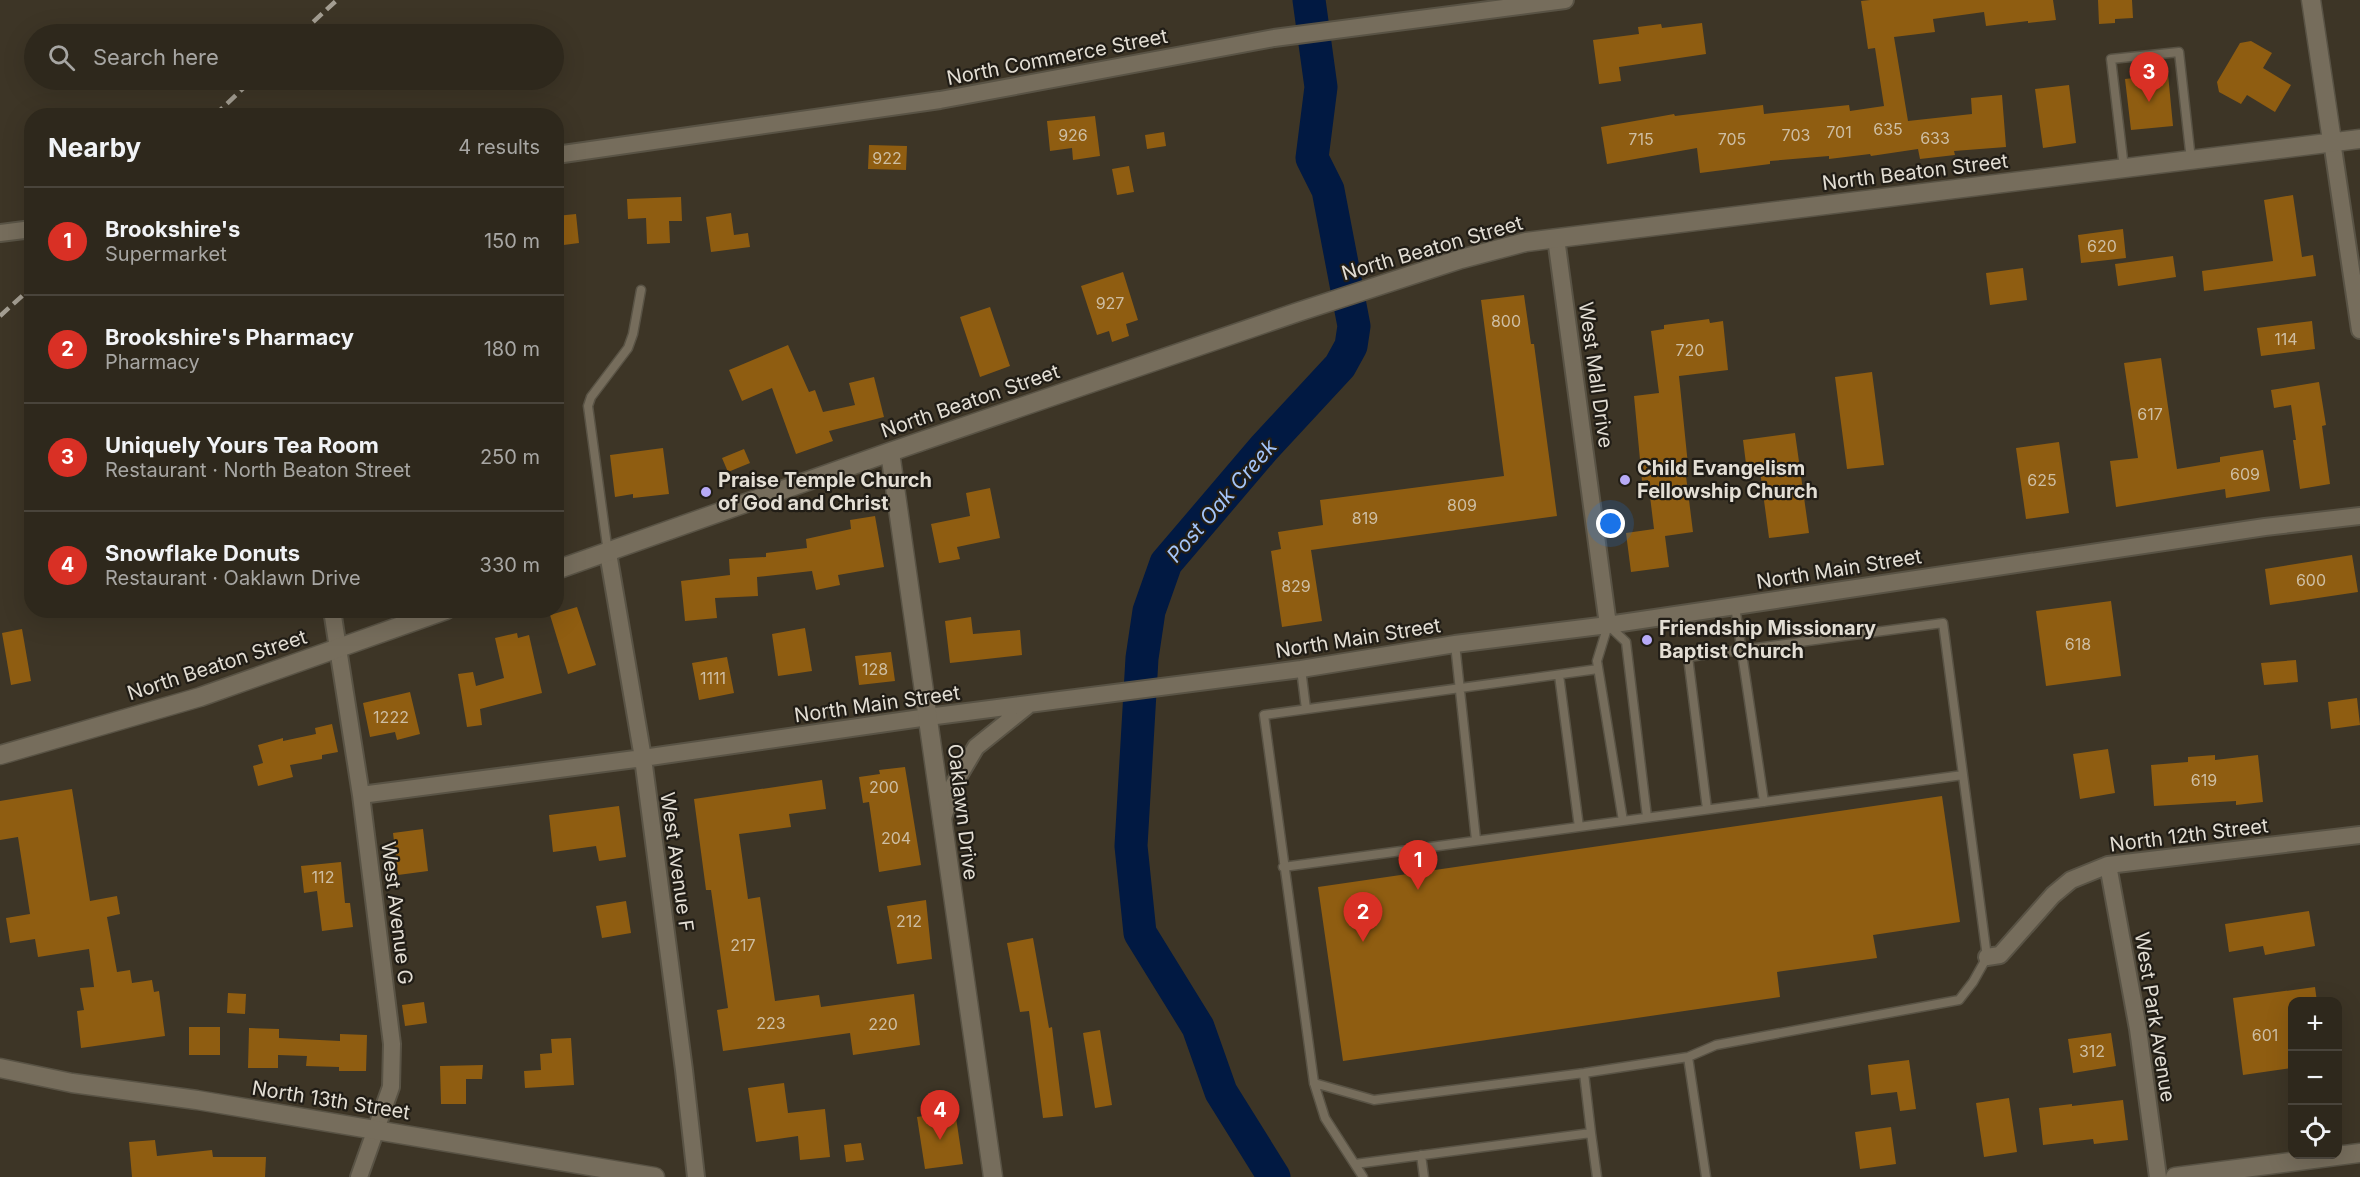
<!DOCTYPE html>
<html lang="en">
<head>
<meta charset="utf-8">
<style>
	:root { --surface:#2e281c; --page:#363025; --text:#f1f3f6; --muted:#a7a6a3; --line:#49443b; --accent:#d93025 }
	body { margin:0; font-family:Inter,sans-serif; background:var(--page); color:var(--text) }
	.controls { position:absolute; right:18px; bottom:18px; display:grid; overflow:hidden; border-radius:12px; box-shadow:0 6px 24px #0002 }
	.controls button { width:54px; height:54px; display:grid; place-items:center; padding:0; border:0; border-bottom:2px solid var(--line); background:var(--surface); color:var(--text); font:30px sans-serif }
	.you { position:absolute; left:1611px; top:524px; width:21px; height:21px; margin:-15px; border:4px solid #fff; border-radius:50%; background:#1a73e8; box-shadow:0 0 0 9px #1a73e833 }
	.badge { display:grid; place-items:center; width:39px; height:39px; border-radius:50%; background:var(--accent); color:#fff; font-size:20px; font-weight:700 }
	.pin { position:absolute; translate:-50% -50px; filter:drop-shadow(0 2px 3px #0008) }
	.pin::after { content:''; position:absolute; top:32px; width:21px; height:18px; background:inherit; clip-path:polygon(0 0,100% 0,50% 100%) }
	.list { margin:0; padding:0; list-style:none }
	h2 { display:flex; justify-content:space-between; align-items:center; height:78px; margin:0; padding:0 24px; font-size:26px }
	h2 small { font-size:20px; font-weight:400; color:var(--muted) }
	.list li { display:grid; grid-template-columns:39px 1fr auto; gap:18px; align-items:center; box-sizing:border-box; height:108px; padding:0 24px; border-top:2px solid var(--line) }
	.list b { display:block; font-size:22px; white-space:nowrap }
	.list p { margin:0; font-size:20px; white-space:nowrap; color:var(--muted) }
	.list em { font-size:20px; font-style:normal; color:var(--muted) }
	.icon { flex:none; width:33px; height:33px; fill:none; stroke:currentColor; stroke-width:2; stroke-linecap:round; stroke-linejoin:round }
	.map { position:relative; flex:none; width:2360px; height:1177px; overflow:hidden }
	.search { position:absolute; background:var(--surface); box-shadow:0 6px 24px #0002; left:24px; top:24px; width:540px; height:66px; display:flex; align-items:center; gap:15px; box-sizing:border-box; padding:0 21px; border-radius:33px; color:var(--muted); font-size:22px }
	.panel { position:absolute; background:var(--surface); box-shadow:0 6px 24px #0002; left:24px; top:108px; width:540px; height:510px; border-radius:24px }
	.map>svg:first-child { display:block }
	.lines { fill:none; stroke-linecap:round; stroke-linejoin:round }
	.river { stroke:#011942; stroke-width:33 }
	.building { fill:#8f5d11 }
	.lane-casing { stroke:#595345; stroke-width:11 }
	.street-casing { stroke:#595345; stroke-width:20 }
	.secondary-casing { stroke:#595345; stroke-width:21 }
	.lane { stroke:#766d5c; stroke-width:8 }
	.street { stroke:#766d5c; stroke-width:16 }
	.secondary { stroke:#766d5c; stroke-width:18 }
	.rail { stroke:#a49e92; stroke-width:4.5; stroke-dasharray:12 6; stroke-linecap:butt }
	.poi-dot { fill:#b8abf7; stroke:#211d16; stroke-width:2 }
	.labels { text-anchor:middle; stroke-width:4.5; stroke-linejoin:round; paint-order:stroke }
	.number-label { font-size:16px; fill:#cebea3 }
	.street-label { font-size:20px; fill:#e3ded4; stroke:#211d16 }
	.poi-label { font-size:20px; font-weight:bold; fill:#e3ded4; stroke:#211d16; text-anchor:start }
	.water-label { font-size:21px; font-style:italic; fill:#a4c5f9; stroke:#211d16 }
</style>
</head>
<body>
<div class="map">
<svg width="2360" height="1177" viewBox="0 0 2360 1177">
	<rect width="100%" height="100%" fill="#3d3526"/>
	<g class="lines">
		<!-- river -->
		<path class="river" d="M1274 1177 1221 1092 1198 1027 1140 933 1131 846 1142 658 1149 611 1166 563 1264 448 1340 366 1351 346 1354 326 1328 190 1312 158 1321 87 1309 0"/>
	</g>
	<!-- building -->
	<path class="building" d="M1870 0H2053L2056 20 2028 23V21L1986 26 1984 12 1933 19 1935 32 1894 37 1908 121 1972 114 1971 98 2002 95 2006 147 1954 151 1955 155 1920 159 1918 149 1871 156 1870 154 1829 159V156L1770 161V164L1700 173 1697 148 1607 164 1601 127 1674 114 1675 116 1763 105 1764 114 1849 105 1850 111 1884 106 1875 48 1868 49 1861 1Z
		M2098 0H2132L2133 18 2115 19V23L2099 24Z
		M1702 23 1706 54 1619 67 1621 81 1599 84 1593 40 1639 34 1638 27 1661 24 1662 28Z
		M2251 41 2272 53 2263 68 2291 85 2275 112 2247 95 2241 104 2219 92 2217 82 2240 43Z
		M2168 74 2173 126 2131 130 2125 79Z
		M2069 85 2076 143 2043 148 2035 89Z
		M1095 116 1100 156 1073 160 1072 148 1050 151 1047 121Z
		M1164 132 1166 146 1147 149 1145 135Z
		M869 145 907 146 906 170 868 169Z
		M1129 166 1134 192 1117 195 1112 169Z
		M2293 195 2302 257 2313 255 2316 276 2204 291 2202 271 2273 261 2264 200Z
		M681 197 682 221H669L670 243 647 244 646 218 628 219 627 199Z
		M731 213 734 235 748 233 750 247 711 252 706 217Z
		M576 214 579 243 556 246V216Z
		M2123 229 2126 258 2081 263 2078 235Z
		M2173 256 2176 277 2118 286 2115 264Z
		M2023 268 2027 300 1990 305 1986 273Z
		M1123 272 1138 320 1126 324 1129 336 1112 342 1109 331 1097 335 1081 286Z
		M1524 295 1531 344H1534L1557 516 1311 550 1322 621 1282 627 1271 551 1281 549 1278 532 1323 525 1320 500 1504 476 1481 300Z
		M990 307 1010 366 980 377 960 317Z
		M1709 319 1710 323 1723 321 1728 370 1679 376 1689 475 1686 476 1693 532 1665 536 1669 567 1631 572 1626 533 1654 529 1648 480 1642 481 1634 396 1659 393 1651 331 1664 329V325Z
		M2312 321 2315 349 2261 356 2257 328Z
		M788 345 809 392 815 390 823 412 855 405 849 383 874 377 884 417 829 431 833 441 796 454 772 388 742 401 729 370Z
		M2161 358 2177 469 2220 462V457L2263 450 2270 491 2226 498 2225 489 2116 507 2110 461 2138 458 2124 363Z
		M1872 372 1884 465 1847 469 1835 377Z
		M2319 382 2326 425 2322 426 2330 484 2300 489 2293 440H2296L2291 405 2274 408 2271 390Z
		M1795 433 1809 533 1769 538 1759 463 1746 464 1743 440Z
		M2059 442 2069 513 2026 519 2016 448Z
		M663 448 669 494 633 498V494L615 497 610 455Z
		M744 449 750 463 728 472 722 458Z
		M990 488 1000 538 957 547 960 559 939 563 931 524 970 516 966 493Z
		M875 516 884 567 838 575 840 585 816 590 812 571 757 577 758 596 715 598 717 618 685 621 681 581 730 575 729 559 766 557V553L807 548 806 539 851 529 850 520Z
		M2352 555 2358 592 2270 605 2265 569Z
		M2111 601 2121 676 2046 686 2036 611Z
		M577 607 596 665 568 674 550 615Z
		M971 617 973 634 1020 630 1022 655 950 663 945 621Z
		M805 628 812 671 778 676 772 634Z
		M22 629 31 681 11 685 2 633Z
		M517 633 518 638 529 635 542 693 480 709 482 725 467 727 458 674 473 672 476 686 504 678 495 638Z
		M891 652 895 681 859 685 855 656Z
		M727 657 734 693 699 700 692 663Z
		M2296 660 2298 682 2264 685 2261 663Z
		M410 692 420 734 397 740 395 732 370 737 363 703Z
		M2357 698 2360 725 2331 729 2328 702Z
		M332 724 338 752 322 755V759L290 765 293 777 258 786 253 766 263 763 258 745 283 738V741L316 734 315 728Z
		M2108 749 2115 793 2080 799 2073 754Z
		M2215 755V760L2258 755 2263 802 2236 805V801L2154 806 2151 765 2188 762V757Z
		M905 767 921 865 879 872 869 802 863 803 859 777 880 774 879 770Z
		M822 780 826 809 789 814 791 827 739 834 748 899 760 897 775 1001 819 995 821 1007 914 994 920 1045 853 1055 850 1033 723 1051 717 1010 728 1008 711 890H706L694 799Z
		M72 789 90 901 117 896 120 914 107 917 117 972 130 970 132 983 152 980 154 992 159 991 165 1036 81 1048 77 1011 84 1010 80 988 94 987 89 949 38 957 35 939 10 943 6 918 30 914 18 837 0 840V801Z
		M1942 796 1960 922 1873 935 1877 958 1777 972 1780 997 1343 1061 1318 887Z
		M619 806 626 857 599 861 596 846 553 852 549 815Z
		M423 829 428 871 398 875 393 833Z
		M341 862 345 903H350L353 927 322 931 317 891 304 893 301 866Z
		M926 900 932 959 897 964 887 906Z
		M626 901 631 933 602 938 596 906Z
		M2309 911 2315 946 2265 955 2263 946 2229 952 2225 924Z
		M1033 938 1049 1028 1052 1027 1063 1116 1043 1118 1029 1011 1020 1012 1007 943Z
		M2315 987 2317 1002H2292V1068L2243 1075 2233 998Z
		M228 993 246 994 245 1014 227 1013Z
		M424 1002 427 1023 405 1026 402 1005Z
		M189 1027H220V1055H189Z
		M249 1028 279 1029V1038L340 1041V1034L367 1035 366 1071H339V1067L306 1066 307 1056 278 1055V1068H248Z
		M1100 1030 1112 1105 1095 1108 1083 1033Z
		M2111 1033 2116 1066 2073 1073 2068 1039Z
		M571 1038 574 1085 525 1088 524 1071 541 1070 540 1054 552 1053 551 1039Z
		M1909 1060 1916 1109 1900 1111 1897 1092 1871 1095 1868 1065Z
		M483 1065 482 1079H466V1104H441L440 1066Z
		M784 1083 788 1113 825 1109 830 1157 800 1160 798 1136 756 1142 748 1088Z
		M2009 1098 2017 1152 1984 1157 1976 1103Z
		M2123 1100 2128 1140 2094 1144 2093 1139 2043 1145 2039 1108 2072 1104V1106Z
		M955 1111 963 1164 925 1169 917 1117Z
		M1891 1127 1896 1164 1860 1169 1855 1132Z
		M155 1140 157 1156 212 1150 213 1157H266L265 1177H132L129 1142Z
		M861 1143 864 1160 846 1162 844 1145Z"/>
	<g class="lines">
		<defs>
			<path id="lane" d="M2124 168 2111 59 2179 52 2191 160
				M608 553 588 406 591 397 628 348 633 334 641 290
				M1735 606 1764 802
				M1455 644 1476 840
				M1301 669 1306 709
				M1559 675 1579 827
				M1623 821 1597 661 1608 625 1626 642 1647 817
				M1283 867 1963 775
				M1688 1057 1716 1045 1959 1000 1973 982 1987 957 1943 623 1688 657 1707 809
				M1314 1083 1374 1100 1584 1073 1688 1057 1706 1177
				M1591 1133 1597 1177
				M1421 1155 1424 1177
				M1355 1164 1591 1133 1584 1073
				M1363 1177 1325 1118 1314 1083 1264 715 1598 669"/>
			<path id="street" d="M2332 141 2360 330
				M556 155 940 100 1274 38 1565 0
				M0 233 32 229
				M1556 238 1608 625
				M608 553 643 758 684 1070 696 1177
				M332 610 361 795 392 1044 391 1087 359 1177
				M361 795 643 758 928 717 1301 669 1455 644 1608 625 2265 527 2360 516
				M942 821 954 784 976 747 1027 706
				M2108 865 2138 1029 2158 1177
				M1987 957 2000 955 2053 895 2071 880 2108 865 2360 835"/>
			<path id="secondary" d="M2311 0 2332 141
				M890 452C925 694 957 936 993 1177
				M556 570 890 452 1298 312 1461 259 1526 242 2360 139
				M0 755 200 697 446 610
				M0 1068 72 1083 197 1100 655 1177
				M2175 1177 2360 1153"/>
		</defs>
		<!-- lane casing -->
		<use href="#lane" class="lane-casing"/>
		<!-- street casing -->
		<use href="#street" class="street-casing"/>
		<!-- secondary casing -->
		<use href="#secondary" class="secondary-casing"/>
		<!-- lane -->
		<use href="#lane" class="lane"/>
		<!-- street -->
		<use href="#street" class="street"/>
		<!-- secondary -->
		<use href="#secondary" class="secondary"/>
		<!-- rail -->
		<path class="rail" d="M300 34 337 0
			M214 116 252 80
			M0 316 32 287"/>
	</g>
	<!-- markers -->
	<g class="poi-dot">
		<circle cx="1625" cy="480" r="6"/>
		<circle cx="706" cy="492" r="6"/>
		<circle cx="1647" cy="640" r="6"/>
	</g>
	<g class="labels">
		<!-- number labels -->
		<g class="number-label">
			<text x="1888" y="135">635</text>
			<text x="1839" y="138">701</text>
			<text x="1073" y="141">926</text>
			<text x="1796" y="141">703</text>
			<text x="1935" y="144">633</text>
			<text x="1641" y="145">715</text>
			<text x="1732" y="145">705</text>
			<text x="887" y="164">922</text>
			<text x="2102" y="252">620</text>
			<text x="1110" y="309">927</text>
			<text x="1506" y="327">800</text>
			<text x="2286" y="345">114</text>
			<text x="1690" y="356">720</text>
			<text x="2150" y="420">617</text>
			<text x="2245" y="480">609</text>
			<text x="2042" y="486">625</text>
			<text x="1462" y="511">809</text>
			<text x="1365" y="524">819</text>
			<text x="2311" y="586">600</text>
			<text x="1296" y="592">829</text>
			<text x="2078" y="650">618</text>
			<text x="875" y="675">128</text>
			<text x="713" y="684">1111</text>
			<text x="391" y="723">1222</text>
			<text x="2204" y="786">619</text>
			<text x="884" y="793">200</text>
			<text x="896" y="844">204</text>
			<text x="323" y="883">112</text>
			<text x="909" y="927">212</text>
			<text x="743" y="951">217</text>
			<text x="771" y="1029">223</text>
			<text x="883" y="1030">220</text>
			<text x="2265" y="1041">601</text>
			<text x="2092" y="1057">312</text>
		</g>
		<!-- street labels -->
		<g class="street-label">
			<text transform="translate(1057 57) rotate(-11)" y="7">North Commerce Street</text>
			<text transform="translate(1915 172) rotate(-7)" y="7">North Beaton Street</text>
			<text transform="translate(1432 248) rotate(-16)" y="7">North Beaton Street</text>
			<text transform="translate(1596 375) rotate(82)" y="7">West Mall Drive</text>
			<text transform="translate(970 401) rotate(-19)" y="7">North Beaton Street</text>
			<text transform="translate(1839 569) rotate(-9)" y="7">North Main Street</text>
			<text transform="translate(1358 638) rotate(-9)" y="7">North Main Street</text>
			<text transform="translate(217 665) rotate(-18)" y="7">North Beaton Street</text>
			<text transform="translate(877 704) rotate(-8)" y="7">North Main Street</text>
			<text transform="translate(963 812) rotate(83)" y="7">Oaklawn Drive</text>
			<text transform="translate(2189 835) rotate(-7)" y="7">North 12th Street</text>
			<text transform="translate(677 862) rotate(82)" y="7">West Avenue F</text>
			<text transform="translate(397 913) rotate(83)" y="7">West Avenue G</text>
			<text transform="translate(2155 1017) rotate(81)" y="7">West Park Avenue</text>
			<text transform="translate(331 1100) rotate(9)" y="7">North 13th Street</text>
		</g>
		<!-- poi labels -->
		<g class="poi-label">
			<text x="1637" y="475">Child Evangelism<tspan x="1637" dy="23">Fellowship Church</tspan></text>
			<text x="718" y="487">Praise Temple Church<tspan x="718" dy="23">of God and Christ</tspan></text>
			<text x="1659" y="635">Friendship Missionary<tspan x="1659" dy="23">Baptist Church</tspan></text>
		</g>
		<!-- water labels -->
		<g class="water-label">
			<text transform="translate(1222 501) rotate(-49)" y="7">Post Oak Creek</text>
		</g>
	</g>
</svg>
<div class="controls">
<button>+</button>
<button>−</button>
<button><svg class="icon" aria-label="locate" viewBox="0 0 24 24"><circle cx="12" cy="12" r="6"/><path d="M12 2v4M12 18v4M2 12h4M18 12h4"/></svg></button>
</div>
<div class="you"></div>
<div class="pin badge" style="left:1418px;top:890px">1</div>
<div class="pin badge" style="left:1363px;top:942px">2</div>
<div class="pin badge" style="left:2149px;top:102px">3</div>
<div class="pin badge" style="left:940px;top:1140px">4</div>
<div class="search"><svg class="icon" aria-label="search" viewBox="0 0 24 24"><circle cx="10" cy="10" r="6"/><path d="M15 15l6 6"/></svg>Search here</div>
<section class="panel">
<h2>Nearby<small>4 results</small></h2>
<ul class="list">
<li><span class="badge">1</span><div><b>Brookshire's</b><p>Supermarket</p></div><em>150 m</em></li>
<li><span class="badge">2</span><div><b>Brookshire's Pharmacy</b><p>Pharmacy</p></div><em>180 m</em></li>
<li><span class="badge">3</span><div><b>Uniquely Yours Tea Room</b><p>Restaurant · North Beaton Street</p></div><em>250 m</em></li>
<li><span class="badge">4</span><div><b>Snowflake Donuts</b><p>Restaurant · Oaklawn Drive</p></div><em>330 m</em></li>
</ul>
</section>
</div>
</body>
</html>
